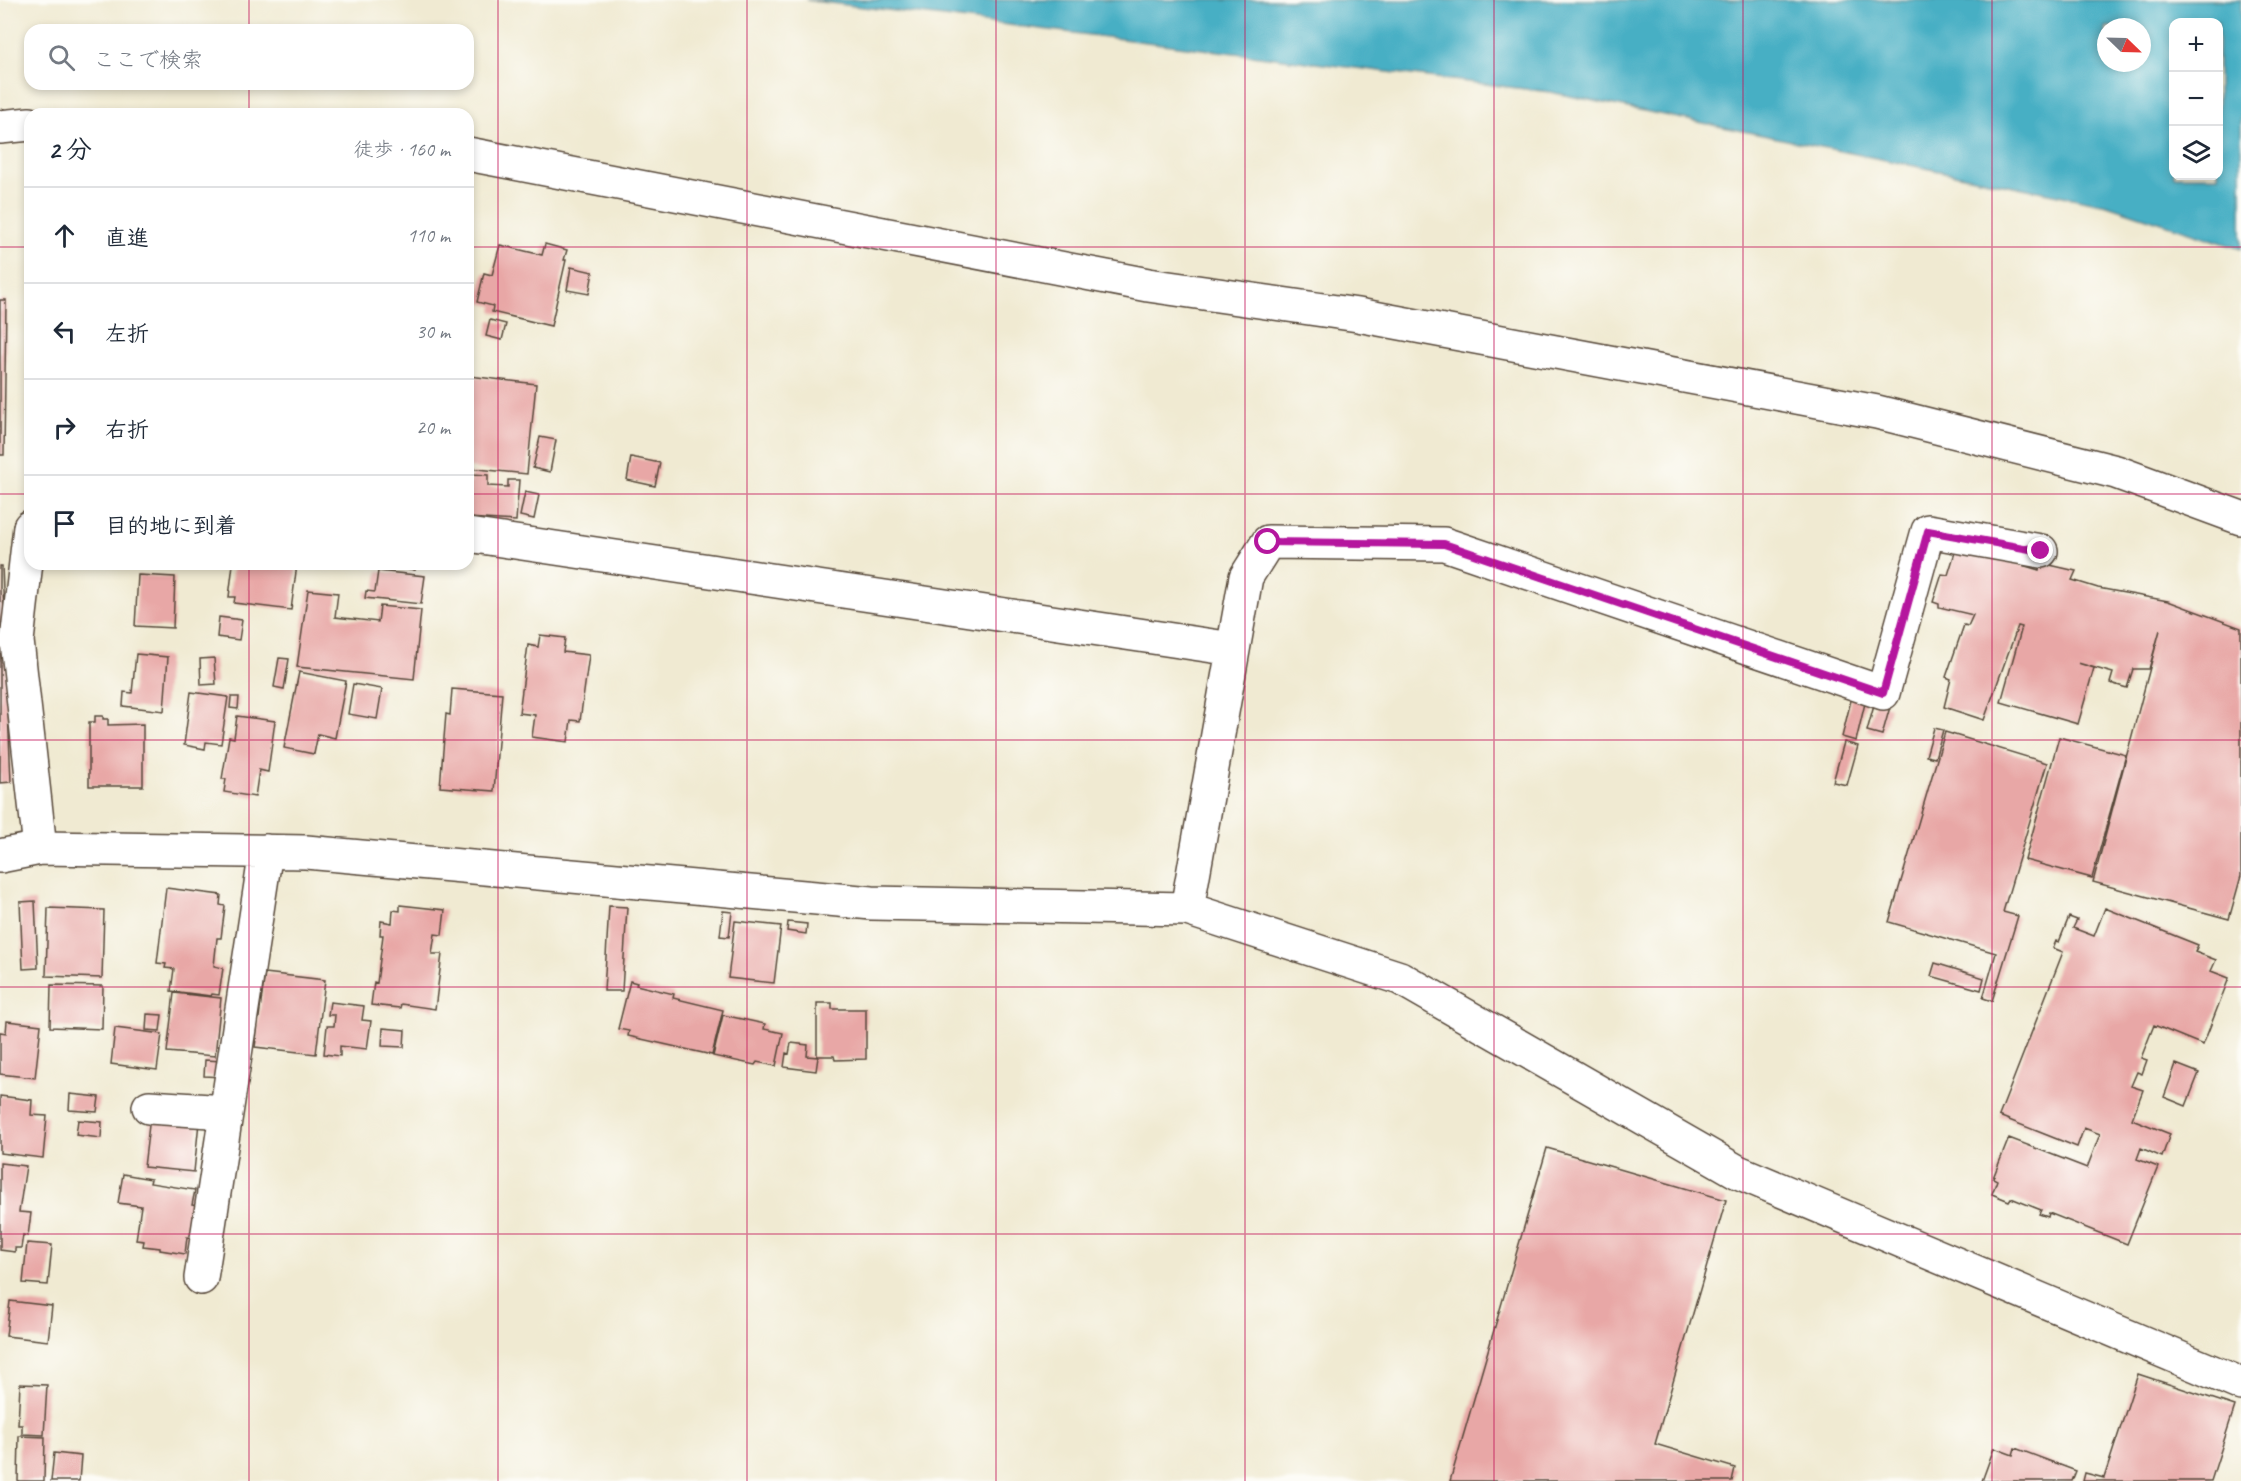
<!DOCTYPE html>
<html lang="ja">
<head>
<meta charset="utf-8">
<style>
	:root { --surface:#fff; --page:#f6f6f7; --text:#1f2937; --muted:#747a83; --line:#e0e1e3 }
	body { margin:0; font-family:Caveat,"Klee One",sans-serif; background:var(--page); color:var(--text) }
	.controls { position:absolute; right:18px; top:18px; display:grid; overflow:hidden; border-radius:12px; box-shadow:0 3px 9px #0003 }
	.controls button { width:54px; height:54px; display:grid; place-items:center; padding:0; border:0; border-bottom:2px solid var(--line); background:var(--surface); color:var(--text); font:30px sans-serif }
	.compass { position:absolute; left:2097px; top:18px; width:54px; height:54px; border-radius:50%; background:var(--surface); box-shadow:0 3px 9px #0003; rotate:113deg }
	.stop { position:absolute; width:18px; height:18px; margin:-14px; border:4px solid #b5179e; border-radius:50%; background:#fff }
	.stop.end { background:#b5179e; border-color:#fff; box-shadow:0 2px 6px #0008 }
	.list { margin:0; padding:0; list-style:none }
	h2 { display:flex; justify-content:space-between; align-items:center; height:78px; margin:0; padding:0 24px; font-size:26px }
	h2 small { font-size:20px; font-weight:400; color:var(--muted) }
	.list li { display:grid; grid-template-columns:39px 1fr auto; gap:18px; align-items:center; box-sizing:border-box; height:96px; padding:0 24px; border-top:2px solid var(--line) }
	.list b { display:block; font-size:22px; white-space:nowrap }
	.list em { font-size:20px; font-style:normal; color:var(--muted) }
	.icon { flex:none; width:33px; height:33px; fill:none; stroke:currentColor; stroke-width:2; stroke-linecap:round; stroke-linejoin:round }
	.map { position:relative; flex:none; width:2241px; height:1481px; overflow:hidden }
	.search { position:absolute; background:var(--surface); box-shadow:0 3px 9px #0003; left:24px; top:24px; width:450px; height:66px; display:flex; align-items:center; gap:15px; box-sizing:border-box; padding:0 21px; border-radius:18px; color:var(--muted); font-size:22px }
	.panel { position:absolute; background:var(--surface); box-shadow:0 3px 9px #0003; left:24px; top:108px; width:450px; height:462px; border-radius:18px }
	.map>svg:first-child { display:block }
	.water { fill:#46afc4; stroke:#406c71; stroke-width:1.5; fill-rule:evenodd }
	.building { fill:#e8a7a6 }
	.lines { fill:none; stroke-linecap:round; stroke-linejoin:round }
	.minor-casing { stroke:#564739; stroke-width:36 }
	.minor { stroke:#fff; stroke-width:33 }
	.route { stroke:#b5179e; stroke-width:8 }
	.grid { fill:none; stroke:#c2185b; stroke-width:1.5; stroke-opacity:0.55 }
</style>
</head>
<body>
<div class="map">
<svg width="2241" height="1481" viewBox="0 0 2241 1481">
	<rect width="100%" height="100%" fill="#fdfcf7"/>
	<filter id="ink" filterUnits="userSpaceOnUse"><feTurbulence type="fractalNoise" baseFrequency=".0167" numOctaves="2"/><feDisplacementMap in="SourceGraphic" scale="12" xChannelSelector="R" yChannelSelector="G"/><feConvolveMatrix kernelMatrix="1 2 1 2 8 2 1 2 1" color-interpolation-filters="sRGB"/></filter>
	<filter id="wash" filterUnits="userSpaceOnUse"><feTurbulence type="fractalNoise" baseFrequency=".008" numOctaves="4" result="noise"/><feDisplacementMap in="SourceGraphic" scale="24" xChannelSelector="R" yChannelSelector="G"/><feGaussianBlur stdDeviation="1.35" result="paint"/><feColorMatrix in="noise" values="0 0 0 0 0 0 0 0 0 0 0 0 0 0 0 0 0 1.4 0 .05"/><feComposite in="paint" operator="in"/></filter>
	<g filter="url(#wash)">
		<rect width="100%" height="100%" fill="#f0ead2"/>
		<!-- water -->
		<path class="water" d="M806 0H2241V249L2107 205 1550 92ZM2174 22H2218V176H2174ZM2106 27H2142V63H2106Z"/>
		<g id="blocks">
			<!-- building -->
			<path class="building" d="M545 244 567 250 564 260H566L551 326 492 312 493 306 477 302 484 273 492 275 500 245 542 255Z
				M571 267 593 272 589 294 567 290Z
				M0 300H6L4 455H0Z
				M490 320 506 324 502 340 486 336Z
				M469 376 536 384 527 474 468 468Z
				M540 437 556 440 550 472 533 468Z
				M631 457 660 463 655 486 627 480Z
				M471 474 488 475V486L508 487V480H519L516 521 468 518V483H471Z
				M525 492 539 495 534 519 520 516Z
				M1957 546 2039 570 2041 563 2076 571 2072 580 2098 588 2168 601 2241 628V876L2229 919 2093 882 2160 630 2149 669H2133L2127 688 2110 683 2113 673 2078 663 2094 668 2078 724 2001 702 2022 627 2018 626 1984 720 1944 707 1951 679 1946 677 1964 625 1968 626 1973 615 1939 607V604L1933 602 1942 574 1948 575Z
				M233 564H297L291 610 234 603 235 597H229Z
				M387 564H416L415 570Z
				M0 566H2L11 782 0 783Z
				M378 571 425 576 421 604 365 598 366 591 375 592Z
				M138 575 175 577 173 628 135 626Z
				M308 590 338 593 335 617 378 622 380 606 421 610 414 679 297 667Z
				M219 617 242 620 239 640 217 637Z
				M540 635 565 638 563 652 589 655 580 721 571 720 568 742 532 737 535 715 519 713 528 645 538 647Z
				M136 654 168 657 164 711 123 706 124 692 132 693Z
				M214 658 216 684 201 685 200 659Z
				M279 658 289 659 284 689 274 687Z
				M299 672 346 681 335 738 318 734 314 754 284 748Z
				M353 684 382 689 377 719 348 714Z
				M452 689 502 693 494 791 440 787 446 714 450 715Z
				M191 692 228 697 221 744 206 742 205 749 184 745Z
				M1852 696 1866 699 1856 741 1842 737Z
				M231 697H239L238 709 230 708Z
				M1875 702 1890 707 1882 735 1867 731Z
				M95 716H103V719H108V725L143 724V786H89V722H95Z
				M237 716 275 721 268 772 259 770 255 797 224 792 226 779H222L229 737 234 738Z
				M1934 728 1943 730 1935 758 1926 756Z
				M1945 732 2047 763 2003 912 2018 916 1992 1001 1983 998 1996 953 1889 922Z
				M2059 737 2126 755 2092 878 2025 860Z
				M1844 742 1858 746 1847 785 1833 782Z
				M166 888 221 895 220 905 225 906 221 938H217L214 966 223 968 219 995 212 994 211 996 171 991 174 969 165 968 166 964 157 963Z
				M35 901 38 968 23 969 20 902Z
				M400 905 445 910 442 935 435 934 432 954H442L435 1009 401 1004 400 1008 371 1005 374 982 377 983 383 935H380L381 921 392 923 393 910 400 911Z
				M609 906 627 907 622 991H604Z
				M48 908 104 910 102 978 46 976Z
				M2105 908 2198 945 2195 952 2216 960 2211 971 2229 978 2203 1045 2154 1025 2141 1058 2147 1060 2142 1074 2137 1072 2131 1086 2143 1090 2132 1119 2170 1134 2162 1157 2141 1148 2137 1159 2158 1167 2127 1244 2049 1213 2048 1217 2039 1214 2041 1210 2011 1198 2009 1201 1992 1194 1997 1180 1993 1178 2009 1138 2087 1168 2100 1134 2084 1128 2077 1147 1999 1116 2063 952 2053 948 2056 941 2059 942 2069 917 2077 920 2073 928 2094 936Z
				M723 911 732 912 729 937 720 936Z
				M735 921 781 926 774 983 728 978Z
				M788 922 807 924 806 934 787 931Z
				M1935 963 1984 978 1981 990 1931 976Z
				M265 973 325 980 316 1054 255 1047Z
				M630 981 637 983 636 985 674 994 673 998 723 1010 712 1055 628 1036 629 1031 618 1029Z
				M51 985 103 986 102 1029 50 1027Z
				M174 993 221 998 215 1056 167 1052Z
				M330 1002 364 1006 362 1020 371 1021 367 1049 340 1046V1056L324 1054 327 1026H334L335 1015H328Z
				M817 1003H832V1009H866V1059L835 1060 834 1056H817Z
				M147 1014 162 1015 160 1031 146 1030Z
				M723 1015 765 1024 764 1029 783 1033 776 1066 757 1062 755 1065 713 1056Z
				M7 1021 41 1025 35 1078 0 1074V1032L6 1033Z
				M115 1028 162 1034 157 1070 111 1064Z
				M383 1028 405 1030 404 1047 382 1046Z
				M791 1043 808 1045 807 1056 818 1057 816 1071 784 1067 786 1053 789 1054Z
				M205 1060 223 1061 222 1077 204 1076Z
				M2176 1064 2199 1073 2186 1106 2164 1097Z
				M70 1094 99 1097 97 1112 69 1110Z
				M0 1096 32 1100 31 1115 47 1116 43 1158 0 1153Z
				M150 1117 199 1122 194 1172 144 1167Z
				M78 1120 102 1122 101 1138 76 1135Z
				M1547 1148 1726 1200 1655 1444 1735 1468 1732 1481H1450Z
				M0 1163 26 1166 19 1212 31 1213 28 1236 23 1235 21 1248H15V1252L0 1250Z
				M123 1174 151 1179 150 1183 195 1190 192 1205 200 1206 196 1238 187 1237 185 1254 160 1250V1248L143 1246 144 1241 136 1240 141 1206 118 1203Z
				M27 1243 52 1245 48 1285 23 1283Z
				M10 1301 52 1306 48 1341 6 1336Z
				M2138 1374 2235 1406 2211 1481H2083L2085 1473 2104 1478Z
				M20 1384 47 1385 44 1435 22 1434V1425H18Z
				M19 1436 45 1437 44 1481H18Z
				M1994 1448 2013 1455 2015 1448 2076 1471 2072 1481H1982Z
				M54 1453 81 1456 79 1481H51Z"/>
		</g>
	</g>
	<g filter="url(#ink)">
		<use href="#blocks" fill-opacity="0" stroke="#564739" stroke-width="1.5"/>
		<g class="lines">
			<defs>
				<path id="minor" d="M0 127 30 124
					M468 154 1148 285 1358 315 1877 412 2116 472 2241 518
					M30 527 17 641 40 848
					M468 535 1233 649
					M0 856 40 848 306 852 872 903 1187 909 1400 978 1738 1172 2241 1384
					M1187 909 1246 577 1268 542 1444 544 1883 693 1928 531 2041 551
					M149 1107 226 1112
					M201 1278 266 851"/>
			</defs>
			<!-- minor casing -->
			<use href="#minor" class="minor-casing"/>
			<!-- minor -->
			<use href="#minor" class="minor"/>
		</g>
	</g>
	<g class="lines" filter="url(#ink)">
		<!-- route -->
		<path class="route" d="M1268 542 1444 544 1883 693 1928 531 2041 551"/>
	</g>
	<!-- grid -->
	<path class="grid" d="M249 0V30M498 0V1481M747 0V1481M996 0V1481M1245 0V1481M1494 0V1481M1743 0V1481M1992 0V1481M249 84V114M0 247H30M468 247H2241M0 494H30M468 494H2241M249 564V1481M0 740H2241M0 987H2241M0 1234H2241"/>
</svg>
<div class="controls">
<button>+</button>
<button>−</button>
<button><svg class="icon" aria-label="layers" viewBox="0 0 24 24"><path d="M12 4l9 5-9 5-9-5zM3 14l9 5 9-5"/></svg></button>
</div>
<svg class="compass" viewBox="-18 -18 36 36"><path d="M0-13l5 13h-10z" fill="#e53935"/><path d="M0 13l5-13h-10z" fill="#747a83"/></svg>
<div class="stop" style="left:1268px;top:542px"></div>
<div class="stop end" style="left:2041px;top:551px"></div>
<div class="search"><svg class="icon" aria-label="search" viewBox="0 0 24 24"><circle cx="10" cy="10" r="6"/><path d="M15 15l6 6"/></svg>ここで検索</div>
<section class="panel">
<h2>2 分<small>徒歩 · 160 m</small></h2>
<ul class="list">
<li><svg class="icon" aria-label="ahead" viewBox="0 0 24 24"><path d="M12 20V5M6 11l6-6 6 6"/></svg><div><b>直進</b></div><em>110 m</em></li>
<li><svg class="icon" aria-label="left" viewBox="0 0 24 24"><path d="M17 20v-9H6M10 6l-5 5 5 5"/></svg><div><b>左折</b></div><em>30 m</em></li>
<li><svg class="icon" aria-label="right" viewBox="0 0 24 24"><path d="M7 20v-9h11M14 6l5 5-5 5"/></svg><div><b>右折</b></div><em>20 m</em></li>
<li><svg class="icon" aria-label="arrive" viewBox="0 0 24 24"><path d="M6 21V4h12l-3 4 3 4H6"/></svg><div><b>目的地に到着</b></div></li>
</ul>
</section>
</div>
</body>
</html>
